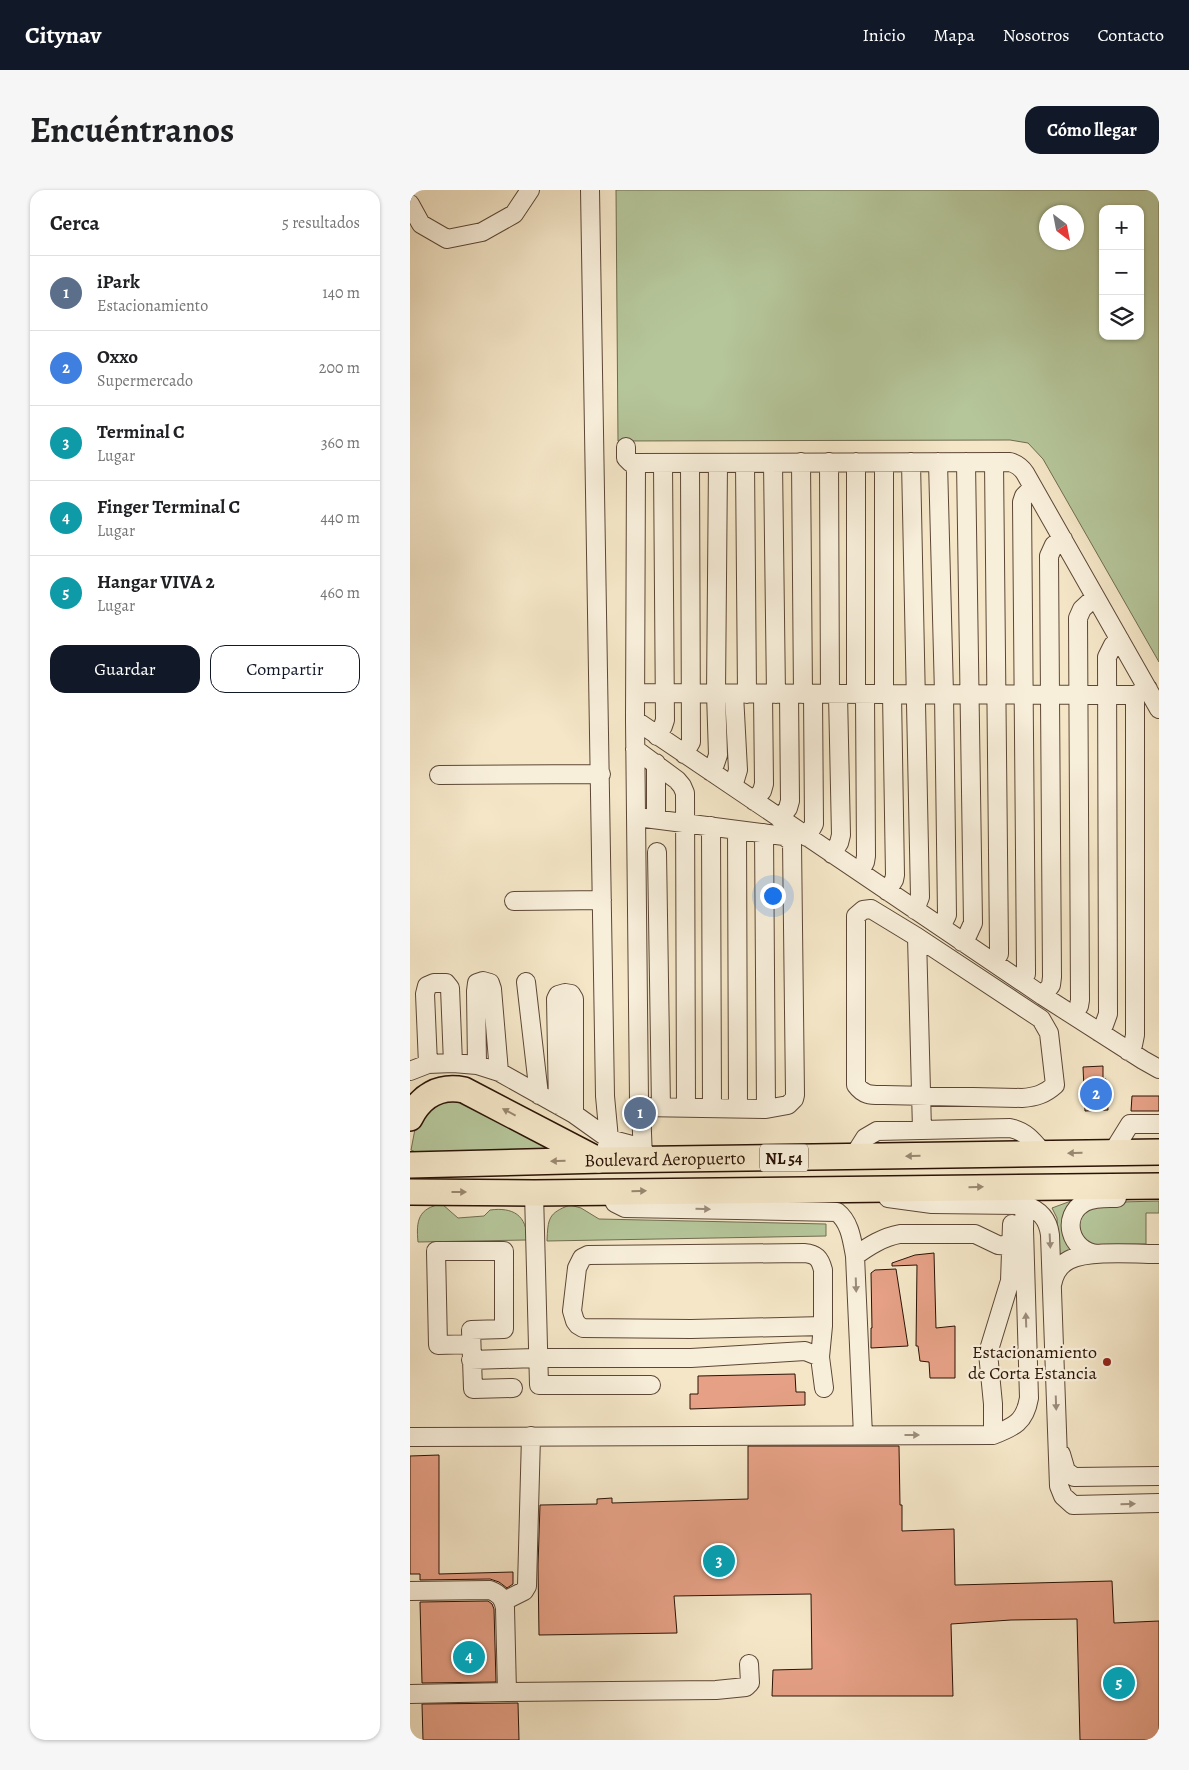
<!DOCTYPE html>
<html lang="es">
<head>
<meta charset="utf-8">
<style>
	:root { --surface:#fff; --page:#f6f6f6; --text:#202124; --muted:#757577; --line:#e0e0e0; --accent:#111827 }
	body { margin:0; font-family:Alegreya,serif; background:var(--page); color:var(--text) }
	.controls { position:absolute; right:15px; top:15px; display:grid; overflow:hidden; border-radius:10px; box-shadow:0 1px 4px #0004 }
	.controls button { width:45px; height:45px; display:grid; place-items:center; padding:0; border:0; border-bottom:1px solid var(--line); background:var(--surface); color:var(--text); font:25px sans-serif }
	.compass { position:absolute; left:629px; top:15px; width:45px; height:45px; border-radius:50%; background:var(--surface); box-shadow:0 1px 4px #0004; rotate:148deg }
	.you { position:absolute; left:362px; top:705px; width:18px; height:18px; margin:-12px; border:4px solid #fff; border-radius:50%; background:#1a73e8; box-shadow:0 0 0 8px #1a73e833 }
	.badge { display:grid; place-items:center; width:32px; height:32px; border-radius:50%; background:var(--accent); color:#fff; font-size:16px; font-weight:700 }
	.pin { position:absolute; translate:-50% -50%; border:2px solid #fff; box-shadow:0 1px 5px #0006 }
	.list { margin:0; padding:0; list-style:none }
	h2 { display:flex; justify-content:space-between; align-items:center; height:65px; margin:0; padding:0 20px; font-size:21px }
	h2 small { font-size:16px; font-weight:400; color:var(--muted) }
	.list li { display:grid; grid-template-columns:32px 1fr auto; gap:15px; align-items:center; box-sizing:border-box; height:75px; padding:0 20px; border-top:1px solid var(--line) }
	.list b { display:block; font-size:19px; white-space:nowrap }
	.list p { margin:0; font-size:16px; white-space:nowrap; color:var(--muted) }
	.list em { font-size:16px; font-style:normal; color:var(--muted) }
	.actions { display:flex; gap:10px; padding:15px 20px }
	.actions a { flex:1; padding:11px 0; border:1px solid var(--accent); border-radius:15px; text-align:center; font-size:18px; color:var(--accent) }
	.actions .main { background:var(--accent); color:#fff }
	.icon { flex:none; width:28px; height:28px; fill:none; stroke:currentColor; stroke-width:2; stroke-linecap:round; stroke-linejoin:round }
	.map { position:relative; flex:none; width:749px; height:1550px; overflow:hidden; border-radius:15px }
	header { display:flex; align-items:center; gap:30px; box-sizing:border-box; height:70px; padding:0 25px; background:var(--accent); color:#fff }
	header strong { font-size:24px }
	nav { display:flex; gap:28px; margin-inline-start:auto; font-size:18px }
	.intro { display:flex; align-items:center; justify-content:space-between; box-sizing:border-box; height:120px; padding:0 30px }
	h1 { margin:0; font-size:35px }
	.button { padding:12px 22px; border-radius:15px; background:var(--accent); color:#fff; font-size:18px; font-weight:700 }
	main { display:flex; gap:30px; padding:0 30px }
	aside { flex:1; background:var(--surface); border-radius:15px; box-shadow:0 1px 4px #0004 }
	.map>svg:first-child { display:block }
	.green { fill:#b5c69a; stroke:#706c50; fill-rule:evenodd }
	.building { fill:#e5a085; stroke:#2a1205 }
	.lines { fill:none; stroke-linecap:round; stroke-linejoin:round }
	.minor-casing { stroke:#5c4736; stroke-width:20 }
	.highway-casing { stroke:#2a1205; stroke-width:28 }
	.minor { stroke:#f8efdb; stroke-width:18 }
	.highway { stroke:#f4e6c7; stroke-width:25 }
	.oneway { fill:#998770 }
	.oneway2 { fill:#9b8c7b }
	.poi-dot { fill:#8f2418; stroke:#f8efdb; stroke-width:2 }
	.labels { text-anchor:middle; stroke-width:4.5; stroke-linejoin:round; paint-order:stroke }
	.shield { fill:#f8efdb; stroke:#685445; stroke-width:1 }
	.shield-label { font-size:16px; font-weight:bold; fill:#2a1205 }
	.street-label { font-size:18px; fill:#2a1205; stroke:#f8efdb }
	.poi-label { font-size:18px; fill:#2a1205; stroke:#f8efdb; text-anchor:end }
</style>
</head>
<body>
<header>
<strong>Citynav</strong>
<nav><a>Inicio</a><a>Mapa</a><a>Nosotros</a><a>Contacto</a></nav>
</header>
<div class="intro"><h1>Encuéntranos</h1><a class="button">Cómo llegar</a></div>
<main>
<aside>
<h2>Cerca<small>5 resultados</small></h2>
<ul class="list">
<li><span class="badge" style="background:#5c6f8a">1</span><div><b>iPark</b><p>Estacionamiento</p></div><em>140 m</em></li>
<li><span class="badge" style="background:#3f7fe0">2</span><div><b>Oxxo</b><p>Supermercado</p></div><em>200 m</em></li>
<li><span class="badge" style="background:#0f9aa8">3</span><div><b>Terminal C</b><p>Lugar</p></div><em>360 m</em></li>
<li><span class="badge" style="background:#0f9aa8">4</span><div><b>Finger Terminal C</b><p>Lugar</p></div><em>440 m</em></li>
<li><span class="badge" style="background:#0f9aa8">5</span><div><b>Hangar VIVA 2</b><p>Lugar</p></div><em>460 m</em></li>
</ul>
<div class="actions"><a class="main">Guardar</a><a>Compartir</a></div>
</aside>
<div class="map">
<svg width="749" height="1550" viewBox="0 0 749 1550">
	<rect width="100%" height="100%" fill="#f4e6c7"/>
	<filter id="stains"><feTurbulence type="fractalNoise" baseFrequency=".004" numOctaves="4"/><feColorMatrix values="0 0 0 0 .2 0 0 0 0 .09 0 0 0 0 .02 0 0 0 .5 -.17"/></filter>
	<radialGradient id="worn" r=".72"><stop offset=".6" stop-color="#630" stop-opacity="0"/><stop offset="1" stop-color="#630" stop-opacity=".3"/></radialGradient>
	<!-- green -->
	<path class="green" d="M206 0H749V472L633 269 618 253 600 250 208 251ZM693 19H730V146H693ZM636 22H666V52H636Z
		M50 906 164 965 8 963 1 960 5 939 24 913Z
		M661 1011 655 1023 668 1060 650 1074 648 1054 647 1028 642 1018Z
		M749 1011V1023H736V1054L677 1055 660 1038 674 1013Z
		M32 1014 48 1028 74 1026 80 1020C103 1017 117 1025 117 1050L8 1052C6 1031 8 1018 32 1014Z
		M160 1015 171 1018 189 1029 416 1034V1046L137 1051C138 1029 138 1023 160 1015Z"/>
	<!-- building -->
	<path class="building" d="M693 876V888L696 889 698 920 675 921 673 877Z
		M722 906H749V921H721Z
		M524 1063 526 1138 545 1136V1188H520L519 1172 510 1171 508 1156H506L507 1075 482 1076V1073L505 1065Z
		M486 1079 498 1156 461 1158V1138H462L461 1083 465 1080Z
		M385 1184 386 1202H395V1215L280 1219V1204H288V1186Z
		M338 1256H489L490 1315H492V1341L544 1339 545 1395 702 1391 704 1433 749 1431V1550H670L667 1429 601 1430 541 1434 543 1506H362L363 1480 402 1479 401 1404 264 1406 267 1443 129 1445 128 1376 130 1315 187 1314V1309L202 1308V1313L338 1309Z
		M29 1265V1384L103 1382V1394L97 1398 89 1392 80 1389 10 1390V1384H0V1266Z
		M78 1411 82 1414 84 1419 86 1492 12 1493 10 1412Z
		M108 1513 109 1550H13L12 1514Z"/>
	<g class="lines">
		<defs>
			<path id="minor" d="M180 0 195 906 199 949 193 970
				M0 14 11 34 37 49 72 42 104 24 120 0
				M216 257V268L221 273 600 272C607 274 611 277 615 283L749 519
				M391 272 393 504
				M419 272 420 504
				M446 272V504
				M501 272 510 707 505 720
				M528 272 534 504 537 725 531 737
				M226 273 225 530 229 911 231 917 356 919 378 915 384 909 385 905 382 652 374 646 227 627
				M335 273 337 504
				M363 273 366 504
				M474 273V504
				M225 503 725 505 738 499
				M225 530 633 806 733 870 749 879
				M247 546 253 536 255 530 253 274
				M225 559 267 590 272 596 275 603 276 917
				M274 564 281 552 280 273
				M246 573V629
				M300 581 305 574 308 565 306 504 308 273
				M29 585 191 584
				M321 595 325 590 328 580 324 504
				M344 611 352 601 354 594 353 504
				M370 629 378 618 380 611 379 504
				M301 636 302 918
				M327 640 328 918
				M354 643 356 919
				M397 647 404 634 403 504
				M247 662 251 917
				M422 664 429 653 431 645 428 504
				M450 682 455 672 456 666 455 504
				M477 701 484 690 485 685 482 504
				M104 711 192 710
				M461 719 507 747 631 829 639 843 645 895C635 904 626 907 612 908L474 905C462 905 454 906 446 895V726L453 720Z
				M507 747 512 940
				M552 752 558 744 563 733 556 272
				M583 772 589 764V759L584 272
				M611 791 616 784V779L612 312 614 306 623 297
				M116 792 129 905
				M633 806 641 795 642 787 639 366 644 355 653 349
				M663 825 669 816 670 810 668 428 672 419 685 407
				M689 842 694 835 698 824 697 467 703 455 710 450
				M718 861 723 855 725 845V505
				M18 874 15 804 17 796 24 793H36L40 798 43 873
				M67 875 66 801 67 793 73 791 80 793 82 799 89 882
				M0 881 18 874 43 873 67 875 89 882 164 924 199 949 233 958
				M148 915 146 809 148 805 155 803 161 804 164 809V924
				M231 917 233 969
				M702 963 720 934H749
				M443 967 455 948 467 941 600 938C616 941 624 952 634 964
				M200 1002 205 1013 215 1018 427 1022C440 1032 442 1050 445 1066L453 1245
				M124 1003 129 1195H241
				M478 1008 522 1014 615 1015C630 1020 638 1029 640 1045L649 1296 653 1306 663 1315 749 1313
				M394 1063C406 1064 410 1068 413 1080V1136L281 1139 173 1138 168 1135 165 1131 162 1121 167 1078 172 1068 178 1065Z
				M687 1064C660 1061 650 1026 675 1012 685 1007 697 1008 707 1008
				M445 1066C459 1056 473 1047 490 1044H565L588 1055 602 1056
				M642 1095C644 1084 649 1075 659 1070 678 1060 727 1064 749 1064
				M61 1154 28 1155 26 1061H94V1139L61 1140 63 1199 103 1198
				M410 1167 413 1136
				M61 1170 127 1168H281L395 1161 410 1167 414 1198
				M583 1245V1214L578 1163 600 1091 602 1034
				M0 1247 583 1245C604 1237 615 1232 619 1208L614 1039 615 996
				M651 1264 656 1281 664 1287 749 1286
				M0 1401 80 1400C90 1404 93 1408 95 1418L97 1502 306 1500 336 1497 340 1493 339 1474
				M94 1411 114 1401 117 1396 121 1246
				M0 1504 97 1502"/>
			<g id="highway">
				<path d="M0 928C11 906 29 895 54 900L188 970"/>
				<path id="s1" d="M0 975 193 970 749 962"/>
				<path d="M0 1002 124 1003 749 996"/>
			</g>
		</defs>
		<!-- minor casing -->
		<use href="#minor" class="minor-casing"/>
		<!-- highway casing -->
		<use href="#highway" class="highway-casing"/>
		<!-- minor -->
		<use href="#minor" class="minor"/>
		<!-- highway -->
		<use href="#highway" class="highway"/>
	</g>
	<!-- one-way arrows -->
	<defs><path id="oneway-solid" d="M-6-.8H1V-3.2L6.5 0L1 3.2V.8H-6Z" transform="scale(1.25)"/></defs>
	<g class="oneway">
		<use href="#oneway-solid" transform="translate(99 922) rotate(-152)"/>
		<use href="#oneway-solid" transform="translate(665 963) rotate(179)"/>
		<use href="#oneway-solid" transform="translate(503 966) rotate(179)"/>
		<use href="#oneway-solid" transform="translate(148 971) rotate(179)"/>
		<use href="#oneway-solid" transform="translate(566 997) rotate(-1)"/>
		<use href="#oneway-solid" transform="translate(229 1001) rotate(-1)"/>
		<use href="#oneway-solid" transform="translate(49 1002)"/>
	</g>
	<g class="oneway2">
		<use href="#oneway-solid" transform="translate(293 1019) rotate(1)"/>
		<use href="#oneway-solid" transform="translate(640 1051) rotate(87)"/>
		<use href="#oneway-solid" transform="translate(446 1095) rotate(88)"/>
		<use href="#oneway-solid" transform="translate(616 1130) rotate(-92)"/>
		<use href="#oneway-solid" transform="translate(646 1213) rotate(88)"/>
		<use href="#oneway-solid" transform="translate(502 1245)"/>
		<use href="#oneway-solid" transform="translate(718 1314) rotate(-1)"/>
	</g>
	<!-- markers -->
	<circle class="poi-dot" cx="697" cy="1172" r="5"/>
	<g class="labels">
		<!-- shield labels -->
		<rect class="shield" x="350" y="954.5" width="48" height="27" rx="4"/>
		<g class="shield-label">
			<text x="374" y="974">NL 54</text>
		</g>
		<!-- street labels -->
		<g class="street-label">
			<text dy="6" stroke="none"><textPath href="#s1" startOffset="255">Boulevard Aeropuerto</textPath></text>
		</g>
		<!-- poi labels -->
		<g class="poi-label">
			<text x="687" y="1168">Estacionamiento<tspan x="687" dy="21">de Corta Estancia</tspan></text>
		</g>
	</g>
	<rect width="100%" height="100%" filter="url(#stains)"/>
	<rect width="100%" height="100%" fill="url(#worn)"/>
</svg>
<div class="controls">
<button>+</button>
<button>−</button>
<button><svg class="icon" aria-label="layers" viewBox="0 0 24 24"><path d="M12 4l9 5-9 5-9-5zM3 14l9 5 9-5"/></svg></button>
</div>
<svg class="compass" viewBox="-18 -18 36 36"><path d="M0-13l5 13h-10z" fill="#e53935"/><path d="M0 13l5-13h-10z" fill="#757577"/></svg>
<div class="you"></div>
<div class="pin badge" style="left:230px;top:923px;background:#5c6f8a">1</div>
<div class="pin badge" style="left:686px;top:904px;background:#3f7fe0">2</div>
<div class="pin badge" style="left:309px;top:1371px;background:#0f9aa8">3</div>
<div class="pin badge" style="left:59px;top:1467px;background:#0f9aa8">4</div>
<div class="pin badge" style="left:709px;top:1493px;background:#0f9aa8">5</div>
</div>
</main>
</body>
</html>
